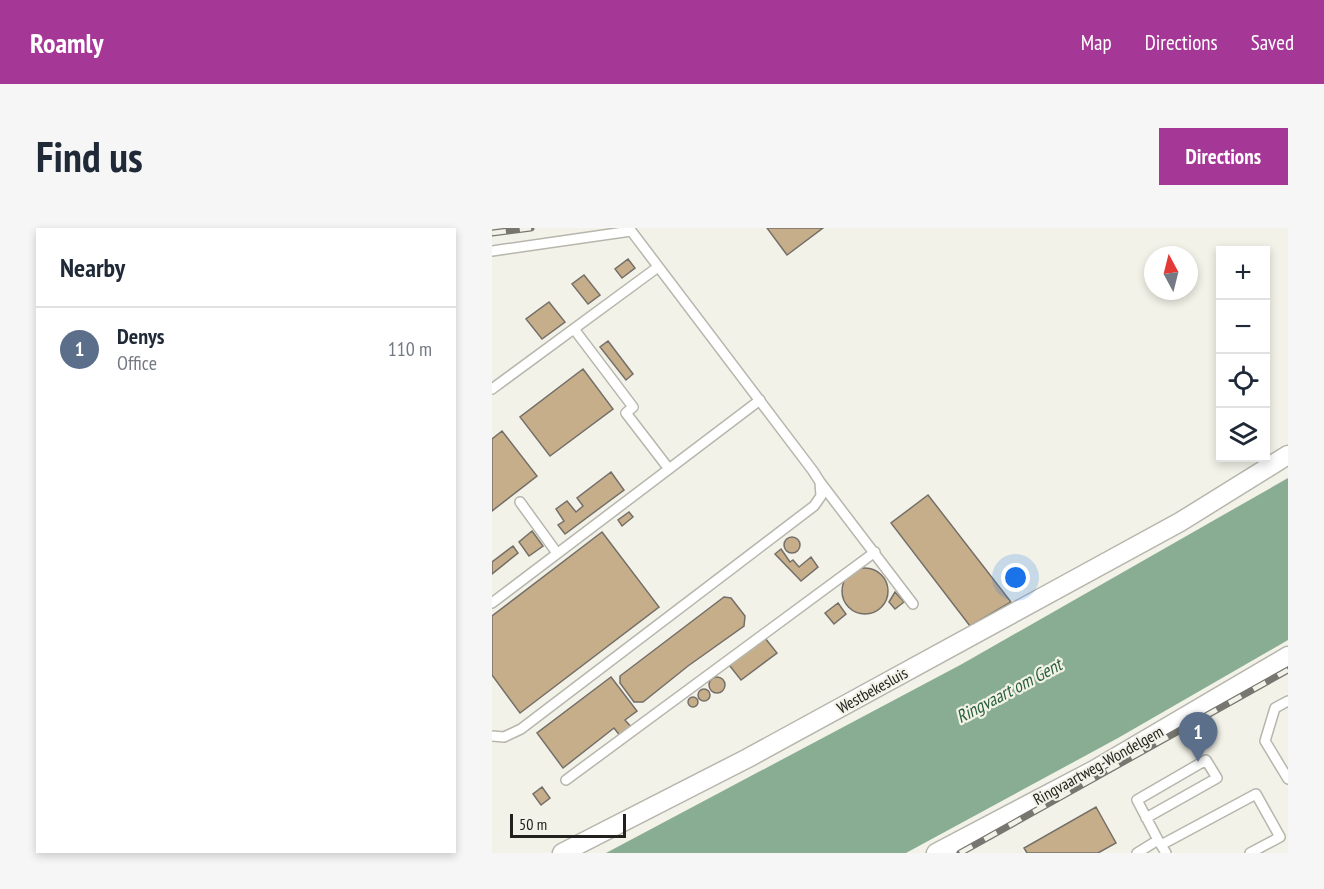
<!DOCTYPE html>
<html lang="en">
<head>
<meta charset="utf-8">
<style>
	:root { --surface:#fff; --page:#f6f6f7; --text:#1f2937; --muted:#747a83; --line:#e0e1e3; --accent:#a53897 }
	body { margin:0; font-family:"PT Sans Narrow",sans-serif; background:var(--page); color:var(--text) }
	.controls { position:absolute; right:18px; top:18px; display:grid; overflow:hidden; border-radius:0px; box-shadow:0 3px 9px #0003 }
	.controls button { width:54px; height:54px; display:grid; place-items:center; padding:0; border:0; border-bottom:2px solid var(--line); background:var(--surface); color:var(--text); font:30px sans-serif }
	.compass { position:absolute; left:652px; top:18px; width:54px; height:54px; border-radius:50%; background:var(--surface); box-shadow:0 3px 9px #0003; rotate:353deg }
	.scale { position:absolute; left:18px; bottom:15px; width:116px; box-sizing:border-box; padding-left:6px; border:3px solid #22211e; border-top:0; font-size:16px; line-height:21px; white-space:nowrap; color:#22211e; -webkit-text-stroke:4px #f3f2e8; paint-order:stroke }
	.you { position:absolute; left:524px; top:350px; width:21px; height:21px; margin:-15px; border:4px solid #fff; border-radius:50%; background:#1a73e8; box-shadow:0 0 0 9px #1a73e833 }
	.badge { display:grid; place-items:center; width:39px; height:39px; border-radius:50%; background:var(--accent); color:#fff; font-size:20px; font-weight:700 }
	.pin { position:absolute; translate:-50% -50px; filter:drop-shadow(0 2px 3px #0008) }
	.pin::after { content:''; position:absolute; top:32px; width:21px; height:18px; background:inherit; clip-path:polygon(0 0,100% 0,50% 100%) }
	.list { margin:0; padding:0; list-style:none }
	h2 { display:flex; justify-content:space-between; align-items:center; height:78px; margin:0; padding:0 24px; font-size:26px }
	h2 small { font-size:20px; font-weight:400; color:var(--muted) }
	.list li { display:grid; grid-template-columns:39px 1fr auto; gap:18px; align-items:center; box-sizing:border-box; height:84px; padding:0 24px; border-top:2px solid var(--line) }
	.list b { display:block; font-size:22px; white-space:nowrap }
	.list p { margin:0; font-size:20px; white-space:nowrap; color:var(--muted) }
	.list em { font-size:20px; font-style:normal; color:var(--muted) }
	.icon { flex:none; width:33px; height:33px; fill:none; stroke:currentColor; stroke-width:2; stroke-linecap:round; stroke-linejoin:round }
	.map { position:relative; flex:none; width:796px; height:625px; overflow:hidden; border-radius:0px }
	header { display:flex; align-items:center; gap:36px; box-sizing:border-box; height:84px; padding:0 30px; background:var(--accent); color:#fff }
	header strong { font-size:28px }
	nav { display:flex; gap:33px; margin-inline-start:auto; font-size:21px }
	.intro { display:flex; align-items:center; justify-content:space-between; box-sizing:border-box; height:144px; padding:0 36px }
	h1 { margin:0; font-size:42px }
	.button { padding:15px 27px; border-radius:0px; background:var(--accent); color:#fff; font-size:21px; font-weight:700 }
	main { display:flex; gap:36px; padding:0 36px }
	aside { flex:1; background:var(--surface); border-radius:0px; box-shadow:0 3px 9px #0003 }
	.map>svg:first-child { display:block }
	.water { fill:#89ad92 }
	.building { fill:#c7ae8b; stroke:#746f68; stroke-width:1.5 }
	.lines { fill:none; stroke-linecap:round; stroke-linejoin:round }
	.lane-casing { stroke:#b7b6ad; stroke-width:12 }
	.street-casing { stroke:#b7b6ad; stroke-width:21 }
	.lane { stroke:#fff; stroke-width:9 }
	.street { stroke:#fff; stroke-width:18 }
	.rail-casing { stroke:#777670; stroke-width:7 }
	.rail { stroke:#f3f2e8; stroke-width:4.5; stroke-dasharray:14; stroke-linecap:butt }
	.labels { text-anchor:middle; stroke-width:4.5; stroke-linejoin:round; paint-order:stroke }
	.street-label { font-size:16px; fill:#22211e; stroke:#f3f2e8 }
	.water-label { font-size:18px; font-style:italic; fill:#29603b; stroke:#f3f2e8 }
</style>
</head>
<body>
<header>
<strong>Roamly</strong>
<nav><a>Map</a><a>Directions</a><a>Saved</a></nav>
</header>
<div class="intro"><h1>Find us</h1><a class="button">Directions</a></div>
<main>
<aside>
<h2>Nearby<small></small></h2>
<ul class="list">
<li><span class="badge" style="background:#5c6f8a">1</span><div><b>Denys</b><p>Office</p></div><em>110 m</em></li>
</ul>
</aside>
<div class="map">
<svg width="796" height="625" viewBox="0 0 796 625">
	<rect width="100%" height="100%" fill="#f3f2e8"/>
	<!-- water -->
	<path class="water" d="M796 250V412L626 510 414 625H114L470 436Z"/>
	<!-- building -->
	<path class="building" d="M275 0H331L295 27Z
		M136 31 143 40 130 50 123 41Z
		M92 47 108 67 96 76 80 56Z
		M57 74 73 94 50 111 34 91Z
		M116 113 141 146 134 152 108 119Z
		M91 141 121 181 58 228 28 189Z
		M10 203 45 248 0 283V211Z
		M119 244 132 262 73 306 66 297 72 293 64 281 75 273 84 284 91 278 85 270Z
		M436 267 519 374 478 398 399 295Z
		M137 284 141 289 130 298 126 292Z
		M40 303 51 318 37 328 27 314Z
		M110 304 167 379 28 485 0 447V388Z
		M292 317a8 8 0 1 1 16 0a8 8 0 1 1-16 0Z
		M21 318 26 325 0 346V334Z
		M289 321 298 334 301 332 307 339 319 329 326 339 309 353 283 326Z
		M350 363a23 23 0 1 1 46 0a23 23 0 1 1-46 0Z
		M403 364 412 374 403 381 397 374Z
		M232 369 239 370 253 388 252 398 196 438 151 474H142L128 455V448Z
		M346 375 354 386 342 396 333 385Z
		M273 410 285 425 249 452 237 437Z
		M217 457a8 8 0 1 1 16 0a8 8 0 1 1-16 0Z
		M119 449 145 483 133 492 141 501 129 509 122 500 71 540 45 505Z
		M206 467a6 6 0 1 1 12 0a6 6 0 1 1-12 0Z
		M196 474a5 5 0 1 1 10 0a5 5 0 1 1-10 0Z
		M50 559 58 570 49 577 41 566Z
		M604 579 624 615 606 625H535L532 620Z"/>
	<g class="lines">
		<defs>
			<path id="lane" d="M0 23 139 3
				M82 101 141 179 134 185 177 241
				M0 161 166 39
				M328 254 421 376
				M28 274 65 325
				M0 375 268 172
				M796 473 783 480 773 513 796 551
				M0 508 12 509 29 501 322 278 329 268 328 254 321 243 137 0
				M74 552 383 324
				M654 590 725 550 714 532 645 572 666 612
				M669 617 764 566 788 609 758 625
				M645 625 666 612 674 625"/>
			<path id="street" d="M70 625 256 530 688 294 796 227
				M444 625 602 542 796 428"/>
		</defs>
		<!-- lane casing -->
		<use href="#lane" class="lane-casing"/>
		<!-- street casing -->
		<use href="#street" class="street-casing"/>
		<!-- lane -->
		<use href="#lane" class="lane"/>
		<!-- street -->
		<use href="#street" class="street"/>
		<defs>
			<path id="rail" d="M0 5 39 0
				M468 625 796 442"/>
		</defs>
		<!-- rail casing -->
		<use href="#rail" class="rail-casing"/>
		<!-- rail -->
		<use href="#rail" class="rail"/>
	</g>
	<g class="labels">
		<!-- street labels -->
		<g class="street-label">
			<text transform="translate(380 462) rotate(-29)" y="6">Westbekesluis</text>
			<text transform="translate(606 537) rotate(-29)" y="6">Ringvaartweg-Wondelgem</text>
		</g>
		<!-- water labels -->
		<g class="water-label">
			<text transform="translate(517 463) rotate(-28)" y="6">Ringvaart om Gent</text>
		</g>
	</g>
</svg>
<div class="controls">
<button>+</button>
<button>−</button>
<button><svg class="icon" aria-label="locate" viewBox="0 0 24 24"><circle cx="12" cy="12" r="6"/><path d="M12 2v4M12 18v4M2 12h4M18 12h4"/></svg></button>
<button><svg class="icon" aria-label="layers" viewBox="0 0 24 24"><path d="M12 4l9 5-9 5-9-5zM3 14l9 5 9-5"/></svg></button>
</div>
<svg class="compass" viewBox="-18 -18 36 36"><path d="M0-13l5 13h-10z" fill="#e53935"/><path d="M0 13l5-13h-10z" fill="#747a83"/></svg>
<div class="scale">50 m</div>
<div class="you"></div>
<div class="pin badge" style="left:706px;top:534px;background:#5c6f8a">1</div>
</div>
</main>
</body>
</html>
